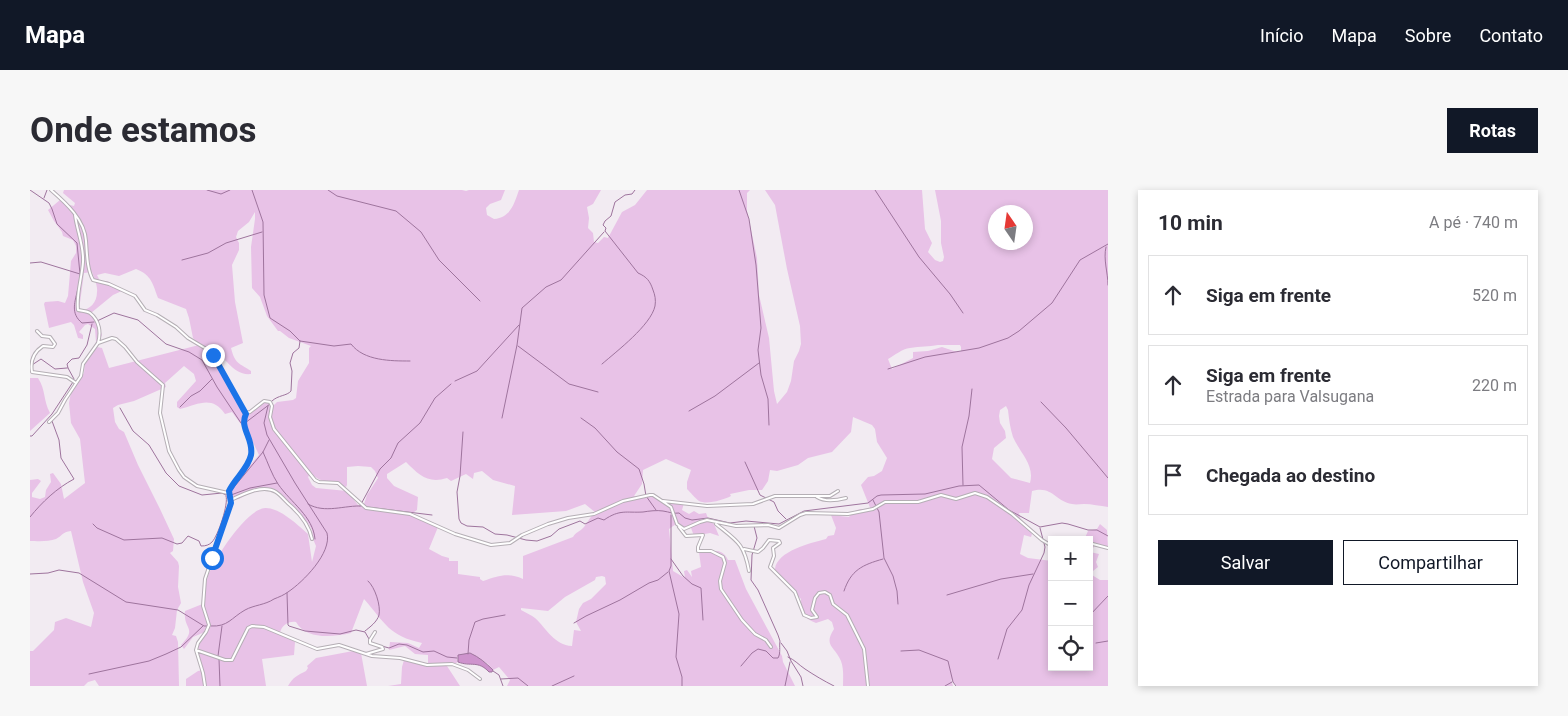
<!DOCTYPE html>
<html lang="pt">
<head>
<meta charset="utf-8">
<style>
	:root { --surface:#fff; --page:#f7f7f7; --text:#2b2b33; --muted:#7c7c81; --line:#e1e1e2; --accent:#111827 }
	body { margin:0; font-family:Roboto,sans-serif; background:var(--page); color:var(--text) }
	.controls { position:absolute; right:15px; bottom:15px; display:grid; overflow:hidden; border-radius:0px; box-shadow:0 2px 8px #0003 }
	.controls button { width:45px; height:45px; display:grid; place-items:center; padding:0; border:0; border-bottom:1px solid var(--line); background:var(--surface); color:var(--text); font:25px sans-serif }
	.compass { position:absolute; left:958px; top:15px; width:45px; height:45px; border-radius:50%; background:var(--surface); box-shadow:0 2px 8px #0003; rotate:347deg }
	.stop { position:absolute; width:15px; height:15px; margin:-11px; border:4px solid #1a73e8; border-radius:50%; background:#fff }
	.stop.end { background:#1a73e8; border-color:#fff; box-shadow:0 1px 5px #0008 }
	.list { margin:0; padding:0; list-style:none }
	h2 { display:flex; justify-content:space-between; align-items:center; height:65px; margin:0; padding:0 20px; font-size:21px }
	h2 small { font-size:16px; font-weight:400; color:var(--muted) }
	.list li { display:grid; grid-template-columns:32px 1fr auto; gap:15px; align-items:center; box-sizing:border-box; height:80px; margin:0 10px 10px; padding:0 10px; border:1px solid var(--line); border-radius:0px }
	.list b { display:block; font-size:19px; white-space:nowrap }
	.list p { margin:0; font-size:16px; white-space:nowrap; color:var(--muted) }
	.list em { font-size:16px; font-style:normal; color:var(--muted) }
	.actions { display:flex; gap:10px; padding:15px 20px }
	.actions a { flex:1; padding:11px 0; border:1px solid var(--accent); border-radius:0px; text-align:center; font-size:18px; color:var(--accent) }
	.actions .main { background:var(--accent); color:#fff }
	.icon { flex:none; width:28px; height:28px; fill:none; stroke:currentColor; stroke-width:2; stroke-linecap:round; stroke-linejoin:round }
	.map { position:relative; flex:none; width:1078px; height:496px; overflow:hidden; border-radius:0px }
	header { display:flex; align-items:center; gap:30px; box-sizing:border-box; height:70px; padding:0 25px; background:var(--accent); color:#fff }
	header strong { font-size:24px }
	nav { display:flex; gap:28px; margin-inline-start:auto; font-size:18px }
	.intro { display:flex; align-items:center; justify-content:space-between; box-sizing:border-box; height:120px; padding:0 30px }
	h1 { margin:0; font-size:35px }
	.button { padding:12px 22px; border-radius:0px; background:var(--accent); color:#fff; font-size:18px; font-weight:700 }
	main { display:flex; gap:30px; padding:0 30px }
	aside { flex:1; background:var(--surface); border-radius:0px; box-shadow:0 2px 8px #0003 }
	.map>svg:first-child { display:block }
	.green { fill:#e8c2e7; fill-rule:evenodd }
	.water { fill:#ce93cd; stroke:#9e749d }
	.lines { fill:none; stroke-linecap:round; stroke-linejoin:round }
	.stream { stroke:#9e749d; stroke-width:1 }
	.street-casing { stroke:#b5afb5; stroke-width:4 }
	.street { stroke:#fff; stroke-width:2 }
	.route { stroke:#1a73e8; stroke-width:6 }
</style>
</head>
<body>
<header>
<strong>Mapa</strong>
<nav><a>Início</a><a>Mapa</a><a>Sobre</a><a>Contato</a></nav>
</header>
<div class="intro"><h1>Onde estamos</h1><a class="button">Rotas</a></div>
<main>
<div class="map">
<svg width="1078" height="496" viewBox="0 0 1078 496">
	<rect width="100%" height="100%" fill="#f2ebf2"/>
	<!-- green -->
	<path class="green" d="M34 0H432L436 1 439 0H475L471 10 460 14 456 18 457 25 464 29C481 27 484 14 489 0H571L563 14 557 17 559 28 558 38 563 43 564 52 568 53 574 47 578 48 592 22 605 15 617 0H720L717 3V21L727 68 729 105 739 148 744 201 747 214 757 202 761 191 764 171 769 161 771 154 770 136 757 79 745 15 735 0H892L895 39 902 53 898 62 905 70 910 72 913 71 914 67 911 53V31L905 0H1078V317C1070 316 1062 314 1054 314 1050 314 1046 315 1042 314 1025 311 1022 295 1002 301L999 323H989L991 331 1002 344 1001 347 994 345 990 364 998 368 1022 371V477H1059V350H1054L1058 341 1067 339 1070 334 1077 340 1078 358 1066 354 1060 362 1069 364 1066 372 1068 377 1063 381 1062 385 1070 390H1078V496H927L921 489 923 496H813C813 488 814 479 811 471 805 456 793 456 804 439L802 432 798 429 786 433C773 428 770 422 771 409L743 380 745 379C747 361 781 353 796 349L798 346 804 345 806 338 801 325 819 327C825 318 831 318 841 320L831 295 838 287 844 286 852 281 857 268 847 252 845 239 842 235 823 227 821 242 802 262 778 268 768 275 747 281 740 280 738 291 732 300H719L700 304 701 306C693 310 677 315 669 311 665 308 660 302 657 299V292L661 280 636 269 613 280 612 294 604 306 610 307 624 305 634 311H650L654 313 652 320 659 324 664 321 669 324 676 323 679 331 684 334 689 346 680 343 664 346 661 338 655 339 646 334 639 339 643 381 655 388 654 381 657 380 662 387 661 381 671 377 669 362C679 364 691 355 698 370H705L716 399 752 466 753 472 765 496H477L480 490 469 477 463 480 458 474 440 463 427 467 428 472 420 476H417L430 496H358L371 494 372 477 374 470 398 477V465L385 464 375 456 359 460 360 452 378 453 389 458 392 453C359 446 355 433 334 409L321 443C303 447 276 450 266 432 258 431 252 435 250 443L265 452 264 465 232 469 236 496H156V489L168 481 173 480 167 465 169 461 167 456 175 442 163 447 154 459 151 455C168 437 153 440 155 421L175 413C174 404 175 395 178 386 184 369 218 317 236 318 250 318 268 335 278 344L282 372 286 356 283 349 282 340 278 333 248 302 233 300 218 304 209 309 203 310 198 302 199 299 229 265 221 248 202 222 195 224C182 205 169 214 150 219L147 217V212L166 191 164 184 154 176 135 193 136 197 104 211 88 215 83 218 85 232 89 239 94 242 108 275 130 319 144 349 143 361 140 363 148 372 149 376 148 397 151 413 147 420 145 438 142 445 146 446 148 452 149 496H69L65 490 58 492 54 496H0V461H3L24 440 25 432 36 428 61 437 64 423 53 392 41 341C32 342 32 346 26 349 18 352 7 351 0 351V290L8 289 11 291 2 303V307L10 309 15 307 16 300 21 292 20 284 23 283 31 294 34 309 55 293 50 249 41 233 39 213 41 202 54 183 55 172 66 152 65 139 58 134 55 135 49 142 53 145V149L48 148 44 135 41 132 19 138 14 114 15 112 28 111 35 113 38 106 41 71 46 63V56L43 50 33 46 32 42 24 31 18 20 30 10 36 14 44 16 45 13 33 3ZM225 22V29L221 57 222 98 230 107 237 126 248 141H250L259 148 281 156 279 158V173L268 191 266 208 263 210 247 212 244 215C224 208 232 216 218 223L180 159C196 165 202 186 221 184V181C209 173 205 174 201 158L213 153 205 112 202 75 209 60V53L206 47 208 41 219 32ZM966 22H996V52H966ZM106 79C122 85 123 95 128 108L156 119 159 128 163 148 169 155 79 178 72 158 67 157 72 145 69 136 61 123 83 105 94 100 77 91H70L67 85 75 83 89 86ZM62 82C64 88 68 96 67 102 67 113 59 121 49 120L54 83ZM908 155H930L931 157V161L927 162 912 157 898 161 883 162V168L862 179 858 169C865 165 872 159 880 158 890 156 899 157 908 155ZM976 216 978 220C979 229 980 238 983 247 990 263 1005 275 1000 293L981 288 962 269 964 258 976 248 975 241 970 233 969 226 970 220ZM376 272C389 285 398 294 417 288L421 291 436 284 443 289 444 283 452 281 463 290 485 296 482 325 536 321 555 314 566 323C559 326 558 334 552 339 549 342 546 342 543 347L493 366V389C478 382 468 386 453 391L450 389V387L428 384V371H419V368L412 366 399 359 408 337 381 324 387 320 388 307 364 296 357 288V284ZM328 276 341 277 345 281 348 288 337 305 333 317 328 315 317 301 286 298 282 295 278 287 281 283C289 293 304 292 316 297L317 295V277ZM572 386 575 387 576 394 561 409 553 413 549 419 546 432 551 441 544 440 542 456C524 455 517 439 505 428 501 425 495 422 491 420V418L518 421 535 407 565 390 566 387Z
		M0 188H8C16 200 13 210 20 223L0 241Z
		M323 461 331 463 337 496H258C263 487 268 485 276 481L278 478 277 476 286 468Z"/>
	<!-- water -->
	<path class="water" d="M440 463C449 467 456 473 463 480L462 482H459C448 470 441 477 428 472V465Z"/>
	<g class="lines">
		<!-- stream -->
		<path class="stream" d="M0 0 19 13 22 19 27 34 47 53 50 84 49 94
			M177 0 191 4 200 0
			M222 0 233 32 234 105 240 128 260 141 270 151 304 156 321 154C334 171 361 171 380 171
			M298 0 307 6 366 21 391 42 409 70 450 111
			M709 0 719 29 726 75 731 138 728 160 731 185 738 209 739 235
			M845 0 889 67 920 104 933 123
			M14 8 17 0
			M1076 57C1073 69 1078 83 1078 95
			M152 70 178 63 196 53 232 42
			M0 73 11 72 50 84
			M48 98C45 112 40 123 52 133L64 132
			M67 131 84 123 108 130 136 154 159 162 172 170 187 197 211 233
			M488 156 539 194 568 202
			M572 174C587 161 621 135 625 116 626 110 625 105 623 100 620 91 617 87 608 83L575 41 576 38 573 35 575 31 581 26 585 12 595 5 602 4 605 0
			M2 175 11 169 25 179 37 178
			M38 178 37 174 42 169 49 168 57 155 62 134
			M38 178 44 189
			M858 179 895 167 949 158 978 148 989 141 1022 113 1050 70 1078 54
			M425 191 447 181 489 135
			M242 211C248 205 257 206 261 201L262 181 260 173 263 163 269 158 270 151
			M1011 212 1036 238 1078 288
			M150 217 161 206 170 201 182 189
			M90 218 103 241 119 255 136 283 149 296 172 305 192 303 196 305
			M659 221 685 206 729 173
			M472 228 487 155 492 118 516 97 531 90 574 42
			M551 228 565 238 587 262 609 279 614 294 616 306 626 320
			M215 233 240 214
			M433 242 430 286 427 302 429 329 431 333 437 336 453 337 465 344 477 345 496 350 507 351 521 346 529 339 550 331 555 334 568 328 574 330C590 319 596 323 613 322 619 321 627 320 633 321 640 322 642 324 649 323L655 328 662 330 678 328 700 333 716 331 749 334 774 321 838 313 847 306 851 305 895 304 929 296 949 295 979 320 1010 337 1032 333 1038 334 1058 340H1067L1078 346
			M0 246H2L22 224 43 192
			M233 262C238 273 242 285 248 294 261 313 283 326 285 349
			M715 272 730 305 744 312 748 321 756 329
			M933 295 932 257 939 226 942 199
			M200 302 233 262 239 250
			M201 305 220 298 247 293
			M843 310 849 322 854 368 863 386 867 401 868 414
			M278 314C295 324 314 315 333 316
			M330 316 350 279 361 268 368 253 390 233 405 208 421 194
			M337 317 402 325
			M641 325V376L639 381 649 424 646 467 652 487V496
			M0 327C12 312 27 298 44 289L31 268 29 250 22 231
			M63 334 67 338 94 350 132 348 147 354 152 353 158 346 169 351 171 356C176 356 179 355 182 352 188 346 199 313 196 306
			M641 369 653 386 662 394 671 398 673 430
			M0 384 18 383 29 380 49 383 96 412 148 420 174 436H177
			M814 401C821 380 832 375 853 369
			M257 403 258 435 259 436 275 441 310 444 326 440 335 442 339 449
			M917 405 971 389 1003 384
			M1059 426 1078 406
			M544 433 556 426 590 410 619 393 628 390 638 382
			M181 436C198 437 201 428 215 420 224 415 235 415 244 409 249 407 254 405 258 402 273 392 302 363 297 343L265 293 237 245 234 233 238 216
			M335 441C340 437 347 432 349 425 351 416 345 397 338 391
			M341 453 359 458 369 454 377 455 393 462 404 461 417 467 427 468
			M751 453 757 461 761 471 771 487 773 496
			M1066 453 1078 451
			M871 461 889 460 918 471 923 492 926 496
			M438 464 439 450 445 432 453 429 475 425
			M188 466 192 436
			M758 467C765 470 769 475 775 479 784 485 794 491 804 496
			M189 469 190 496
			M968 469 977 439 992 420 999 395 1014 363 1015 357 1010 338
			M711 476 722 463 728 459 736 461 743 468H748C751 463 749 456 750 451L748 445 728 400 721 390 722 365 727 348 724 336
			M463 481 469 485 473 496
			M59 484 119 471 136 464 151 457 173 436
			M471 489 488 488 498 496
			M522 496 544 486
			M755 496 760 472
			M915 496 922 492"/>
		<defs>
			<path id="street" d="M21 0C36 13 55 30 56 51 57 64 57 79 63 90L79 94 105 106 115 120 127 125 146 137 158 148 178 160 185 169 215 223 220 222 234 211 240 212 242 216 240 227 244 239 285 290 289 292 308 293 336 318 380 324 425 344 461 355 480 353 492 345 518 334 538 328 564 324 593 311 620 305H623L641 317 647 334 654 339 670 332 677 330 706 336 738 335 749 338 770 325 776 323 818 324 843 319 855 312H888L911 305 926 309 945 303 957 307 982 324 1012 350 1022 356
				M45 25C47 41 54 56 53 72 52 88 46 104 48 120 52 121 57 121 60 123 70 131 71 143 68 153L82 148 86 149 95 157 107 172 133 195 130 223 139 261 149 280 154 287 167 296 198 303
				M7 141 12 146 20 147 25 154 23 157 13 156C4 162 0 171 2 182L37 187 46 193
				M19 232 28 223 35 210 51 186 53 174 68 153
				M787 307C795 312 808 310 816 308
				M201 310C213 304 233 294 246 302 252 306 256 312 261 316 271 325 279 335 282 349
				M633 311 677 316 723 314 745 306H800L808 301
				M686 334C707 351 714 353 719 381
				M649 337 656 346 673 345 668 357V361H681L693 367 695 373 690 391 691 399 712 430 725 444 736 450 741 457
				M1059 353 1078 358
				M714 359 728 362 733 358 739 350 749 351 750 353 743 358 744 366 740 377 765 402 774 425 781 428 787 427 782 420 785 408 789 403 795 402 800 405 803 414 817 425 834 459 838 496
				M166 460 195 470H202L218 438 222 436 234 437 287 459 309 455 342 466 370 468 397 475 422 474 438 480 450 489
				M336 464 353 459 352 457 340 453V450L345 442
				M175 496 173 483 166 460 168 453 176 442 179 435 173 416 175 389 201 313 199 301C206 288 219 278 221 263 223 248 209 238 215 224"/>
		</defs>
		<!-- street casing -->
		<use href="#street" class="street-casing"/>
		<!-- street -->
		<use href="#street" class="street"/>
	</g>
	<g class="lines">
		<!-- route -->
		<path class="route" d="M182 368 201 313 199 301C205 288 218 279 221 265 224 249 209 238 216 224L183 165"/>
	</g>
</svg>
<div class="controls">
<button>+</button>
<button>−</button>
<button><svg class="icon" aria-label="locate" viewBox="0 0 24 24"><circle cx="12" cy="12" r="6"/><path d="M12 2v4M12 18v4M2 12h4M18 12h4"/></svg></button>
</div>
<svg class="compass" viewBox="-18 -18 36 36"><path d="M0-13l5 13h-10z" fill="#e53935"/><path d="M0 13l5-13h-10z" fill="#7c7c81"/></svg>
<div class="stop" style="left:182px;top:368px"></div>
<div class="stop end" style="left:183px;top:165px"></div>
</div>
<aside>
<h2>10 min<small>A pé · 740 m</small></h2>
<ul class="list">
<li><svg class="icon" aria-label="ahead" viewBox="0 0 24 24"><path d="M12 20V5M6 11l6-6 6 6"/></svg><div><b>Siga em frente</b></div><em>520 m</em></li>
<li><svg class="icon" aria-label="ahead" viewBox="0 0 24 24"><path d="M12 20V5M6 11l6-6 6 6"/></svg><div><b>Siga em frente</b><p>Estrada para Valsugana</p></div><em>220 m</em></li>
<li><svg class="icon" aria-label="arrive" viewBox="0 0 24 24"><path d="M6 21V4h12l-3 4 3 4H6"/></svg><div><b>Chegada ao destino</b></div></li>
</ul>
<div class="actions"><a class="main">Salvar</a><a>Compartilhar</a></div>
</aside>
</main>
</body>
</html>
